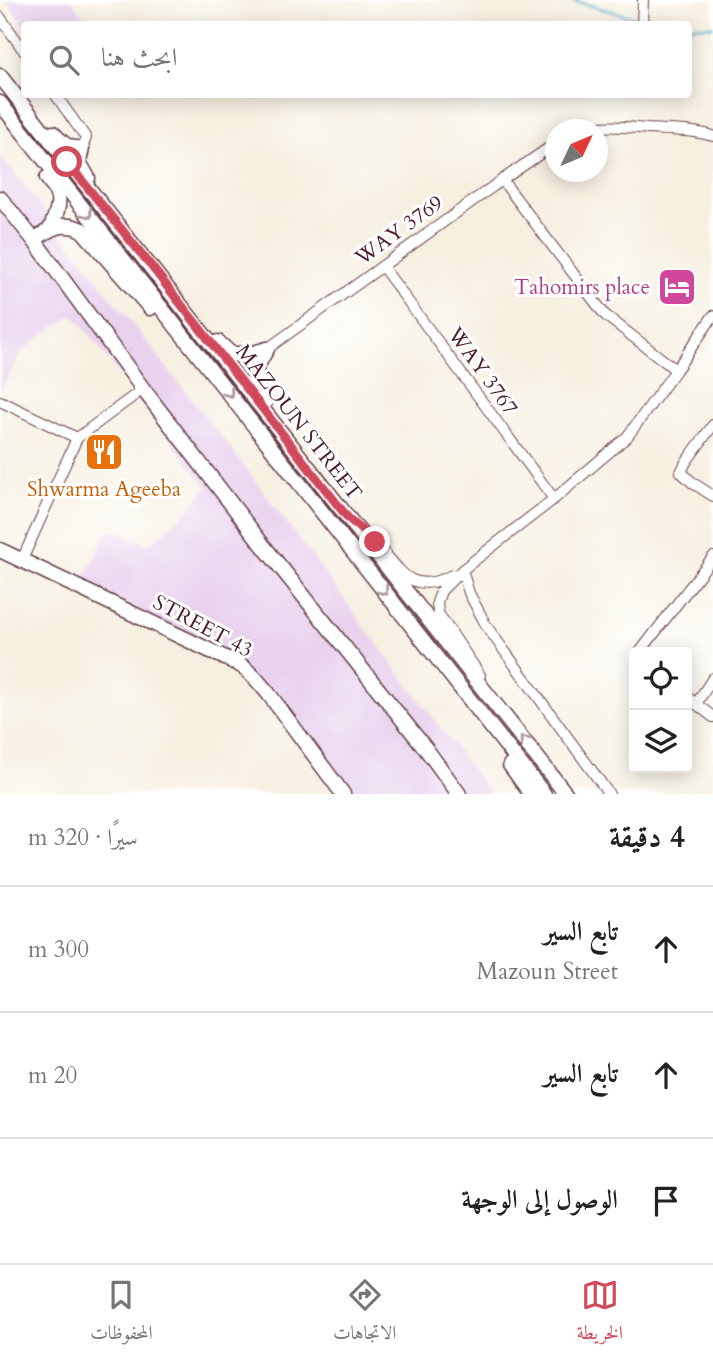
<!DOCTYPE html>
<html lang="ar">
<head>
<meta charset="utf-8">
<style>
	:root { --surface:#fff; --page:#f2f2f2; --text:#222; --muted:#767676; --line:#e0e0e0; --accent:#d1495b }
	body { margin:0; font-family:Cardo,Amiri,serif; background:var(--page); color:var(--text); direction:rtl }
	.controls { position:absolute; right:21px; bottom:21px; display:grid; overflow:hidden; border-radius:7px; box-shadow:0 4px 18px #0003 }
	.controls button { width:63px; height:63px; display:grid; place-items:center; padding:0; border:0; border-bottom:2px solid var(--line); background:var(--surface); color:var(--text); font:35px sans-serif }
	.compass { position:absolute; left:545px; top:119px; width:63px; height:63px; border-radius:50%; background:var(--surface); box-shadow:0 4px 18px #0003; rotate:46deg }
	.stop { position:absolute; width:21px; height:21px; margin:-16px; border:5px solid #d1495b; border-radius:50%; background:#fff }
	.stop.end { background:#d1495b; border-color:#fff; box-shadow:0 2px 7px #0008 }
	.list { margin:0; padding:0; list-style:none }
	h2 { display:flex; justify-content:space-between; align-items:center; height:91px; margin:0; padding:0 28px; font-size:30px }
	h2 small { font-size:23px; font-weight:400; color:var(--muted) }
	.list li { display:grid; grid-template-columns:46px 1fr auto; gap:21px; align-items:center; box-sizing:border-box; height:126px; padding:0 28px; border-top:2px solid var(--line) }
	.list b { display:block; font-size:26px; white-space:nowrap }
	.list p { margin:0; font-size:23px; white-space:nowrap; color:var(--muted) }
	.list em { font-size:23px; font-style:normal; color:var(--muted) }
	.icon { flex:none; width:38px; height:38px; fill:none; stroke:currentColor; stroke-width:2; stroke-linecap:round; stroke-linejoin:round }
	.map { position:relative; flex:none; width:713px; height:794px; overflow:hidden; direction:ltr }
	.search { position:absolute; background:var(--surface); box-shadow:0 4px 18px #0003; left:21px; right:21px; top:21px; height:77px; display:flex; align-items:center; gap:18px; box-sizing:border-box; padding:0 24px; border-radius:7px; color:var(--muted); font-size:26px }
	.sheet { height:469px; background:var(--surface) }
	nav { display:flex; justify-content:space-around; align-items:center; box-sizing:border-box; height:98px; border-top:2px solid var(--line); background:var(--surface); font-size:19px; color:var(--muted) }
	nav a { display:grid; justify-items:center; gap:4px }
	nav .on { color:var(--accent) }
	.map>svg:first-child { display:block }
	.built { fill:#e9d2ee }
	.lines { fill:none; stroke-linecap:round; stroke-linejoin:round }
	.stream { stroke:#47adc7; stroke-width:2.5 }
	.street-casing { stroke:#643e46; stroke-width:12 }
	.secondary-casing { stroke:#643e46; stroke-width:17 }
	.primary-casing { stroke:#643e46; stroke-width:17 }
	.street { stroke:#fff; stroke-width:10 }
	.secondary { stroke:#fff; stroke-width:14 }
	.primary { stroke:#fff; stroke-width:14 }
	.oneway { stroke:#ae9aa0 }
	.route { stroke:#d1495b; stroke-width:9 }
	.labels { text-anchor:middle; stroke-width:6; stroke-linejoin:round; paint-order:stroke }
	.street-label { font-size:21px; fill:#4a1f2b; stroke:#fff }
	.hotel-label { font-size:21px; fill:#b23c85; stroke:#fff; text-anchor:end }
	.food-label { font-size:21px; fill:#c56008; stroke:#fff }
</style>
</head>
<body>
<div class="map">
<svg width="713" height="794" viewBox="0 0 713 794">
	<rect width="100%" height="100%" fill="#fff"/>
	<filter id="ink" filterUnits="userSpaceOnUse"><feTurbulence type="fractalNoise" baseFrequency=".0143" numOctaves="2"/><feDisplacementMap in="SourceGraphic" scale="14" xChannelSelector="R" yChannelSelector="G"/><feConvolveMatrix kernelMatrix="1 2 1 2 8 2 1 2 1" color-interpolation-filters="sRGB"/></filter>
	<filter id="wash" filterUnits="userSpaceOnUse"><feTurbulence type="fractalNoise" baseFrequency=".00686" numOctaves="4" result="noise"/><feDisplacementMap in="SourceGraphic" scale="28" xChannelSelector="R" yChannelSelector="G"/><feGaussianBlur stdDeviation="1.57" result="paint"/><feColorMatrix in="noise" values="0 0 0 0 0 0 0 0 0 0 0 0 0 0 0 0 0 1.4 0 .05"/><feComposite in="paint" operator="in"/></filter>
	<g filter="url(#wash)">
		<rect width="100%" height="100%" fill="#f7f0e1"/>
		<!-- built -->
		<path class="built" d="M6 0H72L88 23 86 24H24V26Z
			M0 155 242 463 490 794H343L231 659 83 581 107 532 119 531 148 545 185 514 207 487 74 315 44 334 22 351 0 392Z"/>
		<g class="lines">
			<!-- stream -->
			<path class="stream" d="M570 0 636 18
				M652 22 661 24
				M688 26H713"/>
		</g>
	</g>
	<g filter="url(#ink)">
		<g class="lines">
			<defs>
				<path id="street" d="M0 17 24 51
					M642 24 643 0
					M55 94 86 138 82 148
					M583 130C604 124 626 127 648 129 670 130 692 130 713 136
					M502 180 605 315 676 370
					M382 266 554 499
					M267 349 502 180 556 143
					M0 401 77 438
					M713 425 686 462 681 472 693 483 713 496
					M377 544C402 572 411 596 452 575
					M22 560 77 438 143 389
					M462 570 469 593 487 627 609 794
					M640 652 713 557
					M480 675 438 613 437 602 441 591 462 570 554 499 627 437 676 370 713 316
					M687 697 713 717
					M696 704 713 678"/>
				<path id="secondary" d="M0 198 34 240 143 389 262 544 426 749 459 794
					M0 550 242 666 256 679 268 693 343 794"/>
				<path id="primary" d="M0 76 566 794
					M0 103 544 794
					M53 133C61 142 69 150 82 148L79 162 88 178
					M47 178C63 198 60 204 51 227
					M34 240C49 229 63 220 82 230L150 308
					M218 342 231 354H250L267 349
					M265 402C251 379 253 371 267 349
					M510 765 531 794"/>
			</defs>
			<!-- street casing -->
			<use href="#street" class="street-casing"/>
			<!-- secondary casing -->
			<use href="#secondary" class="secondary-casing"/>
			<!-- primary casing -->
			<use href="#primary" class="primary-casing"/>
			<!-- street -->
			<use href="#street" class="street"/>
			<!-- secondary -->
			<use href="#secondary" class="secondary"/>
			<!-- primary -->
			<use href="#primary" class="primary"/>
		</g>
		<!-- one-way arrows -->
		<defs><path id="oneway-chevron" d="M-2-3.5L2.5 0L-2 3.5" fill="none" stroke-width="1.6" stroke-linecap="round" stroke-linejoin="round" transform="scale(1.75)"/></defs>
		<g class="oneway">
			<use href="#oneway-chevron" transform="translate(88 214) rotate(52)"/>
			<use href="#oneway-chevron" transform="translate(229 393) rotate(52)"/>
			<use href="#oneway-chevron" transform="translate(384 591) rotate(52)"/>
			<use href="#oneway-chevron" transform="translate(524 740) rotate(-128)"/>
		</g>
	</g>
	<g class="lines" filter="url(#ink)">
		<!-- route -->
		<path class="route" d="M67 162 148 262 348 518 375 542"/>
	</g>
	<!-- icons -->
	<defs>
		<symbol id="hotel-square" viewBox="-11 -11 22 22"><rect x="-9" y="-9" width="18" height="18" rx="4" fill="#d1479c" stroke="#fff"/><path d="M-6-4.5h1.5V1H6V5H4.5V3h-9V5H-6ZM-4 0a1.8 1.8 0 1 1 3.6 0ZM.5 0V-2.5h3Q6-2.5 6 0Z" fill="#fff"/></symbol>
		<symbol id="restaurant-square" viewBox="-11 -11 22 22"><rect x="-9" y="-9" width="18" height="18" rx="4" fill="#e8710a" stroke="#fff"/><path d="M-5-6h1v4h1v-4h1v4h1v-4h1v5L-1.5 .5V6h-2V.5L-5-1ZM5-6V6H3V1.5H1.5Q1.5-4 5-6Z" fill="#fff"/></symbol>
	</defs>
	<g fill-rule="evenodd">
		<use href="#hotel-square" x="655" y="265" width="44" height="44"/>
		<use href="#restaurant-square" x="82" y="430" width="44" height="44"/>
	</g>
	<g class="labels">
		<!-- street labels -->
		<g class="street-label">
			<text transform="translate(399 230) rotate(-36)" y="7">WAY 3769</text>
			<text transform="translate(483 371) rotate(54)" y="7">WAY 3767</text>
			<text transform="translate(299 422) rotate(52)" y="7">MAZOUN STREET</text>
			<text transform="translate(203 626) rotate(28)" y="7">STREET 43</text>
		</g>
		<!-- hotel labels -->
		<g class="hotel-label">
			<text x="650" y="294">Tahomirs place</text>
		</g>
		<!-- food labels -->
		<g class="food-label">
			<text x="104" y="496">Shwarma Ageeba</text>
		</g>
	</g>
</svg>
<div class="controls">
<button><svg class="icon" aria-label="locate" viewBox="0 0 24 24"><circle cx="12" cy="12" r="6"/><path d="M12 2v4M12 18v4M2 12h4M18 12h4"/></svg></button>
<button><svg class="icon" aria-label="layers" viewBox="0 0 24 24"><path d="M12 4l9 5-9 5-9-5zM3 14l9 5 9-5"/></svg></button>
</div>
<svg class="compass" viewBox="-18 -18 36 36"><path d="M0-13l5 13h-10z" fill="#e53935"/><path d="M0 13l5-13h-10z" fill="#767676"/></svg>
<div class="stop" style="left:67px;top:162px"></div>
<div class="stop end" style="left:375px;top:542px"></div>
<div class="search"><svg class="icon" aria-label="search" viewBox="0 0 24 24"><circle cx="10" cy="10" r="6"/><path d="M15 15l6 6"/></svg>ابحث هنا</div>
</div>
<section class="sheet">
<h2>4 دقيقة<small>سيرًا · 320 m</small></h2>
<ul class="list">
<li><svg class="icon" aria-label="ahead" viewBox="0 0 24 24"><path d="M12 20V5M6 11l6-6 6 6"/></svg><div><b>تابع السير</b><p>Mazoun Street</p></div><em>300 m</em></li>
<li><svg class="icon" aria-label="ahead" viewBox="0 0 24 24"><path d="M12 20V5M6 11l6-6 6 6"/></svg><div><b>تابع السير</b></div><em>20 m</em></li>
<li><svg class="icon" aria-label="arrive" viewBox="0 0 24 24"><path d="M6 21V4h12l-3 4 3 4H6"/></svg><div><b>الوصول إلى الوجهة</b></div></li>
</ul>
</section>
<nav>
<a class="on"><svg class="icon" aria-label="map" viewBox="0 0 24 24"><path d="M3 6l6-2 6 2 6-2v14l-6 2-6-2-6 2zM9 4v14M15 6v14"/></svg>الخريطة</a>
<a><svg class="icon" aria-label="directions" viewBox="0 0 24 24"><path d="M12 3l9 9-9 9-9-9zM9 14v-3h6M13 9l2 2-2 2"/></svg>الاتجاهات</a>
<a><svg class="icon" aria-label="saved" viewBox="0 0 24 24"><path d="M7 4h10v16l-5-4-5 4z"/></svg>المحفوظات</a>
</nav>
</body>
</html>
